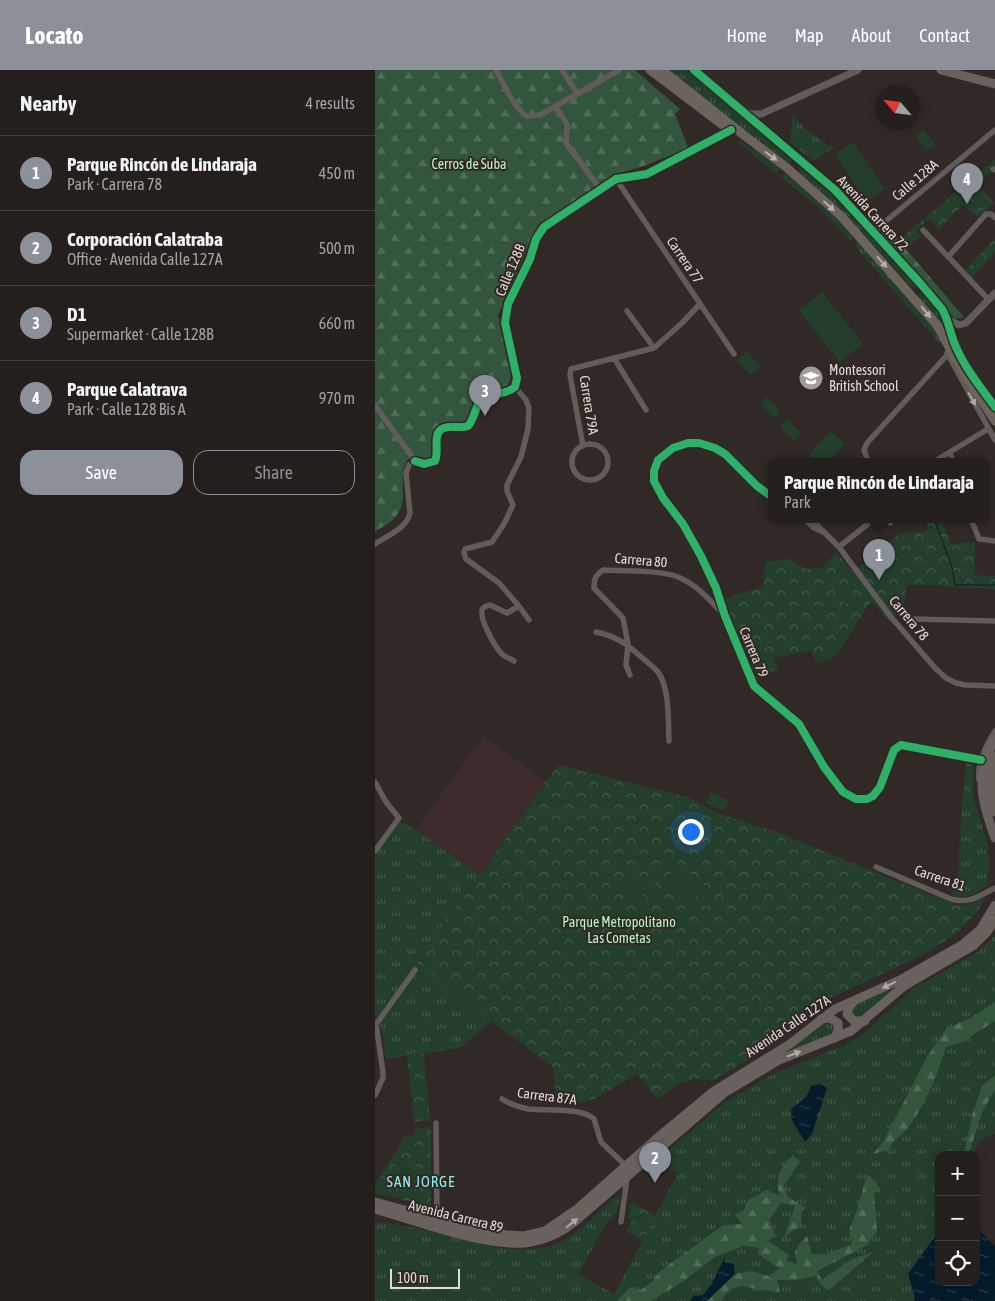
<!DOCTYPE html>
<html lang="en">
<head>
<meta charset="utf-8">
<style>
	:root { --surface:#241f1c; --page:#302c29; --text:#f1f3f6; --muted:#a3a2a3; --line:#413d3b; --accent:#8c9099 }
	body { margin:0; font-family:"Asap Condensed",sans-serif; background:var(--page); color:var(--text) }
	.controls { position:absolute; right:15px; bottom:15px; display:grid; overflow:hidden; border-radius:10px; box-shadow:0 2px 8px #0003 }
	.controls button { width:45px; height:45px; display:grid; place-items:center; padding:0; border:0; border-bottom:1px solid var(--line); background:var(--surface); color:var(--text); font:25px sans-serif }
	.compass { position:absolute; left:500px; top:15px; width:45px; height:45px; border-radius:50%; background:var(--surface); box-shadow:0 2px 8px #0003; rotate:298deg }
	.scale { position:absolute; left:15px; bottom:12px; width:70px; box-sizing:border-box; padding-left:5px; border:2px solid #e2dad7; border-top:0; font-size:14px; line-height:18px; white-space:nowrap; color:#e2dad7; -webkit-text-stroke:4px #332723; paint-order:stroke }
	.you { position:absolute; left:315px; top:761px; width:18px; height:18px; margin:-12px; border:4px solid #fff; border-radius:50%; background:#1a73e8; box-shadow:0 0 0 8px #1a73e833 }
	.badge { display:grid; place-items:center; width:32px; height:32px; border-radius:50%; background:var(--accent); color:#fff; font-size:16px; font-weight:700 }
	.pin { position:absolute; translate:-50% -41px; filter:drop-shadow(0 1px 2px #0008) }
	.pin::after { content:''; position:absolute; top:26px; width:18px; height:15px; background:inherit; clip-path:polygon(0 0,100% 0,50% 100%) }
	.popup { position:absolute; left:393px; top:388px; width:222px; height:65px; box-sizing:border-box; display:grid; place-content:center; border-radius:10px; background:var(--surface); filter:drop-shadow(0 1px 4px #0005); font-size:16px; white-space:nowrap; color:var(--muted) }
	.popup b { font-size:19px; color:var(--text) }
	.popup::after { content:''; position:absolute; left:50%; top:100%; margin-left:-10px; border:10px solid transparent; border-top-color:var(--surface) }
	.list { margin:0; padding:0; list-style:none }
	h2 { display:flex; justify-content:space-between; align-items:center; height:65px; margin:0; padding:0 20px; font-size:21px }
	h2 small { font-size:16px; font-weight:400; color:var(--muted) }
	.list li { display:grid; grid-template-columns:32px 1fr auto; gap:15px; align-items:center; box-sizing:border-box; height:75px; padding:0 20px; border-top:1px solid var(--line) }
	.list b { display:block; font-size:19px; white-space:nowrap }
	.list p { margin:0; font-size:16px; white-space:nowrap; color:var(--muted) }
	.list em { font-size:16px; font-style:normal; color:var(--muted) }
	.actions { display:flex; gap:10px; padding:15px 20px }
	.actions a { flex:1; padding:11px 0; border:1px solid var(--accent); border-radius:15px; text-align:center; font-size:18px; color:var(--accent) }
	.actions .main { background:var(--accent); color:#fff }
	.icon { flex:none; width:28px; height:28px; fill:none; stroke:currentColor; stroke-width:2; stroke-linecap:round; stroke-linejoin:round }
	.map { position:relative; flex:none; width:620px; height:1231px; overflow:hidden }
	header { display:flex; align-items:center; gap:30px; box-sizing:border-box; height:70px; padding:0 25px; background:var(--accent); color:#fff }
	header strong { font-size:24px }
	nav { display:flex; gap:28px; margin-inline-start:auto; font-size:18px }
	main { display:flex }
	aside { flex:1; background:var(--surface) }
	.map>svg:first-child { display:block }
	.industrial { fill:#3e2c2d }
	.grass { fill:url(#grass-tufts) }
	.forest { fill:url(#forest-firs) }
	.park { fill:url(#park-crowns) }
	.garden { fill:#243e2c }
	.water { fill:url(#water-ripples) }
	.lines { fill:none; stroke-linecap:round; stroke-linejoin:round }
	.stream { stroke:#041b2c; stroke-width:1 }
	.minor { stroke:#615c5a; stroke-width:5.5 }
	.tertiary { stroke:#615c5a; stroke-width:7 }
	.primary { stroke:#69625c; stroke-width:9 }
	.trunk { stroke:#6c635c; stroke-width:9 }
	.cycleway-casing { stroke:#332723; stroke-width:11 }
	.cycleway { stroke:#2db169; stroke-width:8 }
	.oneway { fill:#b9b0ac }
	.oneway2 { fill:#aea8a5 }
	.oneway3 { fill:#b2aaa6 }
	.labels { text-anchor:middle; stroke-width:4; stroke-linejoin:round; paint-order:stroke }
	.park-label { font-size:14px; fill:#b3f6c8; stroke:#332723 }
	.street-label { font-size:14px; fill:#e2dad7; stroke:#332723 }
	.poi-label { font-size:14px; fill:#e2dad7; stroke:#332723; text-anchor:start }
	.neighbourhood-label { font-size:15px; letter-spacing:1px; fill:#85f1ec; stroke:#332723 }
</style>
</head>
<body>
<header>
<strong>Locato</strong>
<nav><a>Home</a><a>Map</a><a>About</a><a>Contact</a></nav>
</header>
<main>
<aside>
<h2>Nearby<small>4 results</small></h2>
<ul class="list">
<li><span class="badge">1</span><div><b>Parque Rincón de Lindaraja</b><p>Park · Carrera 78</p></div><em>450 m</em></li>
<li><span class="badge">2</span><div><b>Corporación Calatraba</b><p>Office · Avenida Calle 127A</p></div><em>500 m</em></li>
<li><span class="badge">3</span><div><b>D1</b><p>Supermarket · Calle 128B</p></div><em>660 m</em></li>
<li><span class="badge">4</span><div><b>Parque Calatrava</b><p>Park · Calle 128 Bis A</p></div><em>970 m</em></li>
</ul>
<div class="actions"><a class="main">Save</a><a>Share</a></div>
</aside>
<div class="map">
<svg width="620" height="1231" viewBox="0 0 620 1231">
	<defs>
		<pattern id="grass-tufts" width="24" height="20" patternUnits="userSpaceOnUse" patternTransform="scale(1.25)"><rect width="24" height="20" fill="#243e2c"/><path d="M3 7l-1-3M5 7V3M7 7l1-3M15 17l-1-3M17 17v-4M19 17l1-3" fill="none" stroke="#44594a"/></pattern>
		<pattern id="forest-firs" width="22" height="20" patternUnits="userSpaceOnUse" patternTransform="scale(1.25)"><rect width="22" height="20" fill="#33543d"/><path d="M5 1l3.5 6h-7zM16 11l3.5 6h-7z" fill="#506c58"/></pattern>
		<pattern id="park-crowns" width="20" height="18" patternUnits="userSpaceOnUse" patternTransform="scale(1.25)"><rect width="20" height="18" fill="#243e2c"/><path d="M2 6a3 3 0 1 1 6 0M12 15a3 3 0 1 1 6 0" fill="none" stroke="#44594a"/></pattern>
		<pattern id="water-ripples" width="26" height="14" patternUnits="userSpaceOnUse" patternTransform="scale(1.25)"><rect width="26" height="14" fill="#041b2c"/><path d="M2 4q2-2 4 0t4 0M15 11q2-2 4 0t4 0" fill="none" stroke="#283c4a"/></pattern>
	</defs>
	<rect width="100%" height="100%" fill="#302926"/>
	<!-- industrial -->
	<path class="industrial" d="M108 666 172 712 105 805 41 760Z"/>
	<!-- grass -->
	<path class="grass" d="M292 0H312L348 28 417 90 414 93 347 44Z
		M418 44 431 60 458 78 439 91 415 73Z
		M366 71 378 80 380 77 406 97 402 104 364 73Z
		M424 98H427L465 129 541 214 540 218 535 216 519 197 424 102Z
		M412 101 445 129 480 167 476 171 442 136 406 107Z
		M484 170 557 253 568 271 566 275 479 175Z
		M547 222C564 242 570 251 578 277L561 248 542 226Z
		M591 693 598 695V727L613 775 614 796 612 816C598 825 593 829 577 825L584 801 585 760Z
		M22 750 41 760 105 805 41 891 116 951 85 978 11 989 6 956 0 952V781Z
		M620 842C617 873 554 896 530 912 515 922 502 936 489 948L481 949 476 945 475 939 480 933 529 911 585 880 597 872 607 861Z
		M620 865V1064L606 1069 597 1085H564V1156L561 1165 533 1204 540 1227 539 1231H0V1152C17 1154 36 1156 53 1161 95 1171 156 1194 196 1166 213 1153 229 1137 245 1123L242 1143 233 1151 203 1204 239 1224 303 1103 280 1092 350 1032 402 1002 470 975 487 965 538 919 604 881Z
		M448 953H454L459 956 458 964 353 1016Z"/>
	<!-- forest -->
	<path class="forest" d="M0 0H260L305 39 300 44 313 77 304 82 269 96 238 105 176 148 161 160 123 245 134 286 137 302 133 315C123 321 112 322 101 328L92 352C84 355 75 352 68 354 56 357 59 377 57 387L55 389C47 390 41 388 33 389 21 406 35 429 22 445 17 452 7 457 0 462Z
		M512 157 589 247 580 249 505 162Z
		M620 932V951L585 973 571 977C563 1005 552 1030 536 1054 529 1065 518 1068 514 1080L498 1084 508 1072 553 985 571 959 597 947Z
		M620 1005V1020L607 1042 594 1084 589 1085 597 1045 607 1016Z
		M418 1085 425 1092 409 1115 413 1127 431 1138 426 1143V1156L409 1167 420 1136 406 1133 394 1150 401 1166 393 1171 414 1185 411 1191 422 1194 420 1182 425 1173 432 1166 437 1184H452L477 1174 474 1160 482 1140 492 1104 502 1113 505 1123 499 1122 502 1162 491 1176 442 1201 447 1210 477 1189 498 1182 454 1220 447 1216 441 1206 419 1210H402L405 1223 366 1216 354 1220 346 1231H331L360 1204 377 1201 395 1207 404 1198 383 1184 384 1178 368 1176 340 1187 310 1210 276 1231H242L255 1217 266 1220 277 1212 284 1202 348 1155 367 1154 360 1145 369 1140 373 1130 392 1120 405 1126C399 1110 405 1096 418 1085Z"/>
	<!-- park -->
	<path class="park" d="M620 89V98L602 113 619 133 602 147 588 135 563 160 555 149 541 160 546 166 532 179 526 168Z
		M620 168V182L597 208 590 201Z
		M550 449H567L576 474 600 472V505L620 506V519L568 517V515H532L529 535 516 553 496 531 461 586 443 594 435 580 399 588 403 602 392 601 388 595 382 610 348 529 388 516 390 492 414 489 431 499 447 498 461 482 478 502 524 464 554 460Z
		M183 695 315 728 342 743 404 763 581 835C593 836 600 832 610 827L603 841 580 865 544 887 451 930 383 983 339 1010 319 1009 302 1015 283 1029 262 1004 218 1030 181 1036 179 998 116 951 40 891 105 805Z
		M49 984 55 1050 39 1052 32 986Z
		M56 1057V1137L0 1123V1115L30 1066 40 1065V1058Z
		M255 1132 282 1146 268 1171 251 1161 257 1150 253 1148Z"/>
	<!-- garden -->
	<path class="garden" d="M549 60 560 75 552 81 541 66Z
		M478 72 494 95 476 108 460 84Z
		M494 96 510 119 491 132 476 108Z
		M447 222 488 274 465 292 424 241Z
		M372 281 385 297 376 305 362 290Z
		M392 327 406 341 399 348 385 335Z
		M412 349 426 363 419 371 405 357Z
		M456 361 470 374 454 391H442L434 384Z
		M474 514 481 532 470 534 465 518Z
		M336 722 354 731 349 741 330 733Z
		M303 794 330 816 317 832 290 809Z
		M273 807 283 817V819L272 828 263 815Z
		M254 808 272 831 262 839 244 817Z
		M25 1088 41 1097 36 1105 20 1096Z"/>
	<!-- water -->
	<path class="water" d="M445 1014 452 1018 437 1064 430 1072 417 1050 416 1039 431 1027 436 1016Z
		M601 1157 620 1176V1231H539L540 1227 533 1204 561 1165 564 1164V1212H601Z
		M351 1185 349 1192 359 1194 360 1204 332 1231H315L318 1226 328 1225 336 1215Z"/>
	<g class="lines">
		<!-- stream -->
		<path class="stream" d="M559 449 577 497 580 515H620"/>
		<!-- minor -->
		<path class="minor" d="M121 0C130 16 137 34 151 46L165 45 244 0
			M187 0 202 23
			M180 36 192 54 191 73 226 120
			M618 99 620 100
			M241 109 359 284
			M548 160 614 230
			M499 161 620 60
			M573 187 611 144H616L620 148
			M252 241 279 278
			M572 283 620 370
			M239 288 271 340
			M140 317 151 330 154 338 153 359 146 387 132 415V421L138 435 129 454 117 472 90 479 89 483 91 489 124 513 144 536 154 550
			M0 335 40 391
			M197 392a18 18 0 1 1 36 0a18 18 0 1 1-36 0Z
			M208 376 195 305 196 299 279 278 307 253 325 234
			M575 382 578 391
			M40 391 49 394 60 391C65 381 56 362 69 358 77 355 85 359 93 356 101 347 99 335 109 328 118 322 131 325 140 317L142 308 130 253 133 234 155 189 161 169 169 157 241 109 272 104 356 60
			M493 391 489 380 492 373 573 284
			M560 391 613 359
			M396 426 382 416 350 384 340 378 324 373H313L298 378 283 390 279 401V411L288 428 308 454 326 486 341 518 350 546 379 616 424 654 449 697 468 722 481 729H492L498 726 505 717 519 680 526 675 606 690
			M429 449 439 458 448 462
			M436 449 464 477 516 547 560 598 571 608 581 613 590 615 620 616
			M514 449 515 453
			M596 449 604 469 620 471
			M0 474C12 466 32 458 35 443L31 403 34 395 40 391
			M464 477 499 449
			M538 549 620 551
			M221 562C240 566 251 573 265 586 271 591 278 596 283 602 295 618 293 652 294 671
			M139 591C136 589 131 587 128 585 121 579 102 546 108 538 110 536 112 536 115 535L132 543 144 536
			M255 605 251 595 253 574 248 548 219 518C219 508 221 505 228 500 248 501 286 500 303 507 321 514 335 530 348 544
			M604 710C602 692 611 676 620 661
			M0 712 11 732 24 748 0 781
			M501 797 576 829C596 834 603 826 620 818
			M0 956 40 900
			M0 1025 8 1008V1002L1 954
			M127 1029C135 1034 143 1037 153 1039 171 1041 207 1037 219 1049L226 1072 249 1094 253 1101 246 1152
			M61 1053 62 1149"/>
		<!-- tertiary -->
		<path class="tertiary" d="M370 42 378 44H386L483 0
			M572 249 584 255 591 253 620 223"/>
		<!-- primary -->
		<path class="primary" d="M566 0 620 14
			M620 669C599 707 607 731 620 768
			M620 686C613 706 615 722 620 742
			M479 931 474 937 472 944 479 951H490
			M446 949 455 948 463 953V961L460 968
			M0 1132 98 1159 131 1165 149 1166 170 1161 202 1139 281 1069 339 1021 415 974 460 939 527 909 587 875 605 860 620 835
			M0 1139C42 1151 107 1176 149 1173 167 1171 184 1164 198 1153L349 1023 404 990 476 961 529 916 599 875 612 862 620 850"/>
		<!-- trunk -->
		<path class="trunk" d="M275 0 349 56
			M287 0 370 66 411 97 466 146 562 255 584 295 620 351
			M319 0 460 120 545 213 567 239C574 251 575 264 581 277 590 298 606 318 620 337"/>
		<defs>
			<path id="cycleway" d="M319 0 460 120 545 213 567 239C574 251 575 264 581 277 590 298 606 318 620 337
				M40 391 49 394 60 391C65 381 56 362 69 358 77 355 85 359 93 356 101 347 99 335 109 328 118 322 131 325 140 317L142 308 130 253 133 234 155 189 161 169 169 157 241 109 272 104 356 60
				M396 426 382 416 350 384 340 378 324 373H313L298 378 283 390 279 401V411L288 428 308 454 326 486 341 518 350 546 379 616 424 654 449 697 468 722 481 729H492L498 726 505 717 519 680 526 675 606 690"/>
		</defs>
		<!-- cycleway casing -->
		<use href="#cycleway" class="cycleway-casing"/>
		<!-- cycleway -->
		<use href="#cycleway" class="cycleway"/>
	</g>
	<!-- one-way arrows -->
	<defs><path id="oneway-solid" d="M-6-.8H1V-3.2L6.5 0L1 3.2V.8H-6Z" transform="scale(1.25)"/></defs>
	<g class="oneway">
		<use href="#oneway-solid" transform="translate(396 86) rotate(36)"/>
		<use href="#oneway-solid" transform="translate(454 136) rotate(43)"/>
		<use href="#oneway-solid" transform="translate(507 192) rotate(48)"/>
		<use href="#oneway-solid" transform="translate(551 242) rotate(50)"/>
	</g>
	<use class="oneway2" href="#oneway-solid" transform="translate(597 329) rotate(61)"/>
	<g class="oneway3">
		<use href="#oneway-solid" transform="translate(514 915) rotate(154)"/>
		<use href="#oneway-solid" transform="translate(419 984) rotate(-21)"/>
		<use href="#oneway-solid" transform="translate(197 1153) rotate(-39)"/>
	</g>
	<!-- icons -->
	<defs>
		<symbol id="school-disc" viewBox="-11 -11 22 22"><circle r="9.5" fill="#a49c99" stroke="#332723"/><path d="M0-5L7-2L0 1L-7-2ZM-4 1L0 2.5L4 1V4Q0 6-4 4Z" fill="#fff"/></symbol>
	</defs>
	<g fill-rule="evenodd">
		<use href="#school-disc" x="422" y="294" width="28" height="28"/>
	</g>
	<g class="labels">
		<!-- park labels -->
		<g class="park-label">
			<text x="94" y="99">Cerros de Suba</text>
			<text x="244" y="857">Parque Metropolitano<tspan x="244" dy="16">Las Cometas</tspan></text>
		</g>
		<!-- street labels -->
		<g class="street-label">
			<text transform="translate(540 110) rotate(-40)" y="5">Calle 128A</text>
			<text transform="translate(498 143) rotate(47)" y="5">Avenida Carrera 72</text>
			<text transform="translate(310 190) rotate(56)" y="5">Carrera 77</text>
			<text transform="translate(135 200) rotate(-67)" y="5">Calle 128B</text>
			<text transform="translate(214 335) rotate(81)" y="5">Carrera 79A</text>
			<text transform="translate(266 490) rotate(5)" y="5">Carrera 80</text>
			<text transform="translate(534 548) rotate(50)" y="5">Carrera 78</text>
			<text transform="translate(379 582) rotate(67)" y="5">Carrera 79</text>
			<text transform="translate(565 808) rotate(19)" y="5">Carrera 81</text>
			<text transform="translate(413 956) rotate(-34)" y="5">Avenida Calle 127A</text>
			<text transform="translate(172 1026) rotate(7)" y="5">Carrera 87A</text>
			<text transform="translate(81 1146) rotate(14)" y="5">Avenida Carrera 89</text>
		</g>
		<!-- poi labels -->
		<g class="poi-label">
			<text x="454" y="305">Montessori<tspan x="454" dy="16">British School</tspan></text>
		</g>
		<!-- neighbourhood labels -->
		<g class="neighbourhood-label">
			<text x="46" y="1117">SAN JORGE</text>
		</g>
	</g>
</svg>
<div class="controls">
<button>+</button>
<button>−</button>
<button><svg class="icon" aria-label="locate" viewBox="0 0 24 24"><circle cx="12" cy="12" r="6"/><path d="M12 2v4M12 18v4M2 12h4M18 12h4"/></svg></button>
</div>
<svg class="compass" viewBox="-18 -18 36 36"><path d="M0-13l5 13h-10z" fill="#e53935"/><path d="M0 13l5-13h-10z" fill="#a3a2a3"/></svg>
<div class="scale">100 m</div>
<div class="you"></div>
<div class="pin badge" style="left:504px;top:510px">1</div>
<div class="popup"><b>Parque Rincón de Lindaraja</b>Park</div>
<div class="pin badge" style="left:280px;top:1113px">2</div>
<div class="pin badge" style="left:110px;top:346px">3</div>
<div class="pin badge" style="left:592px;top:134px">4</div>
</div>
</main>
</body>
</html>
